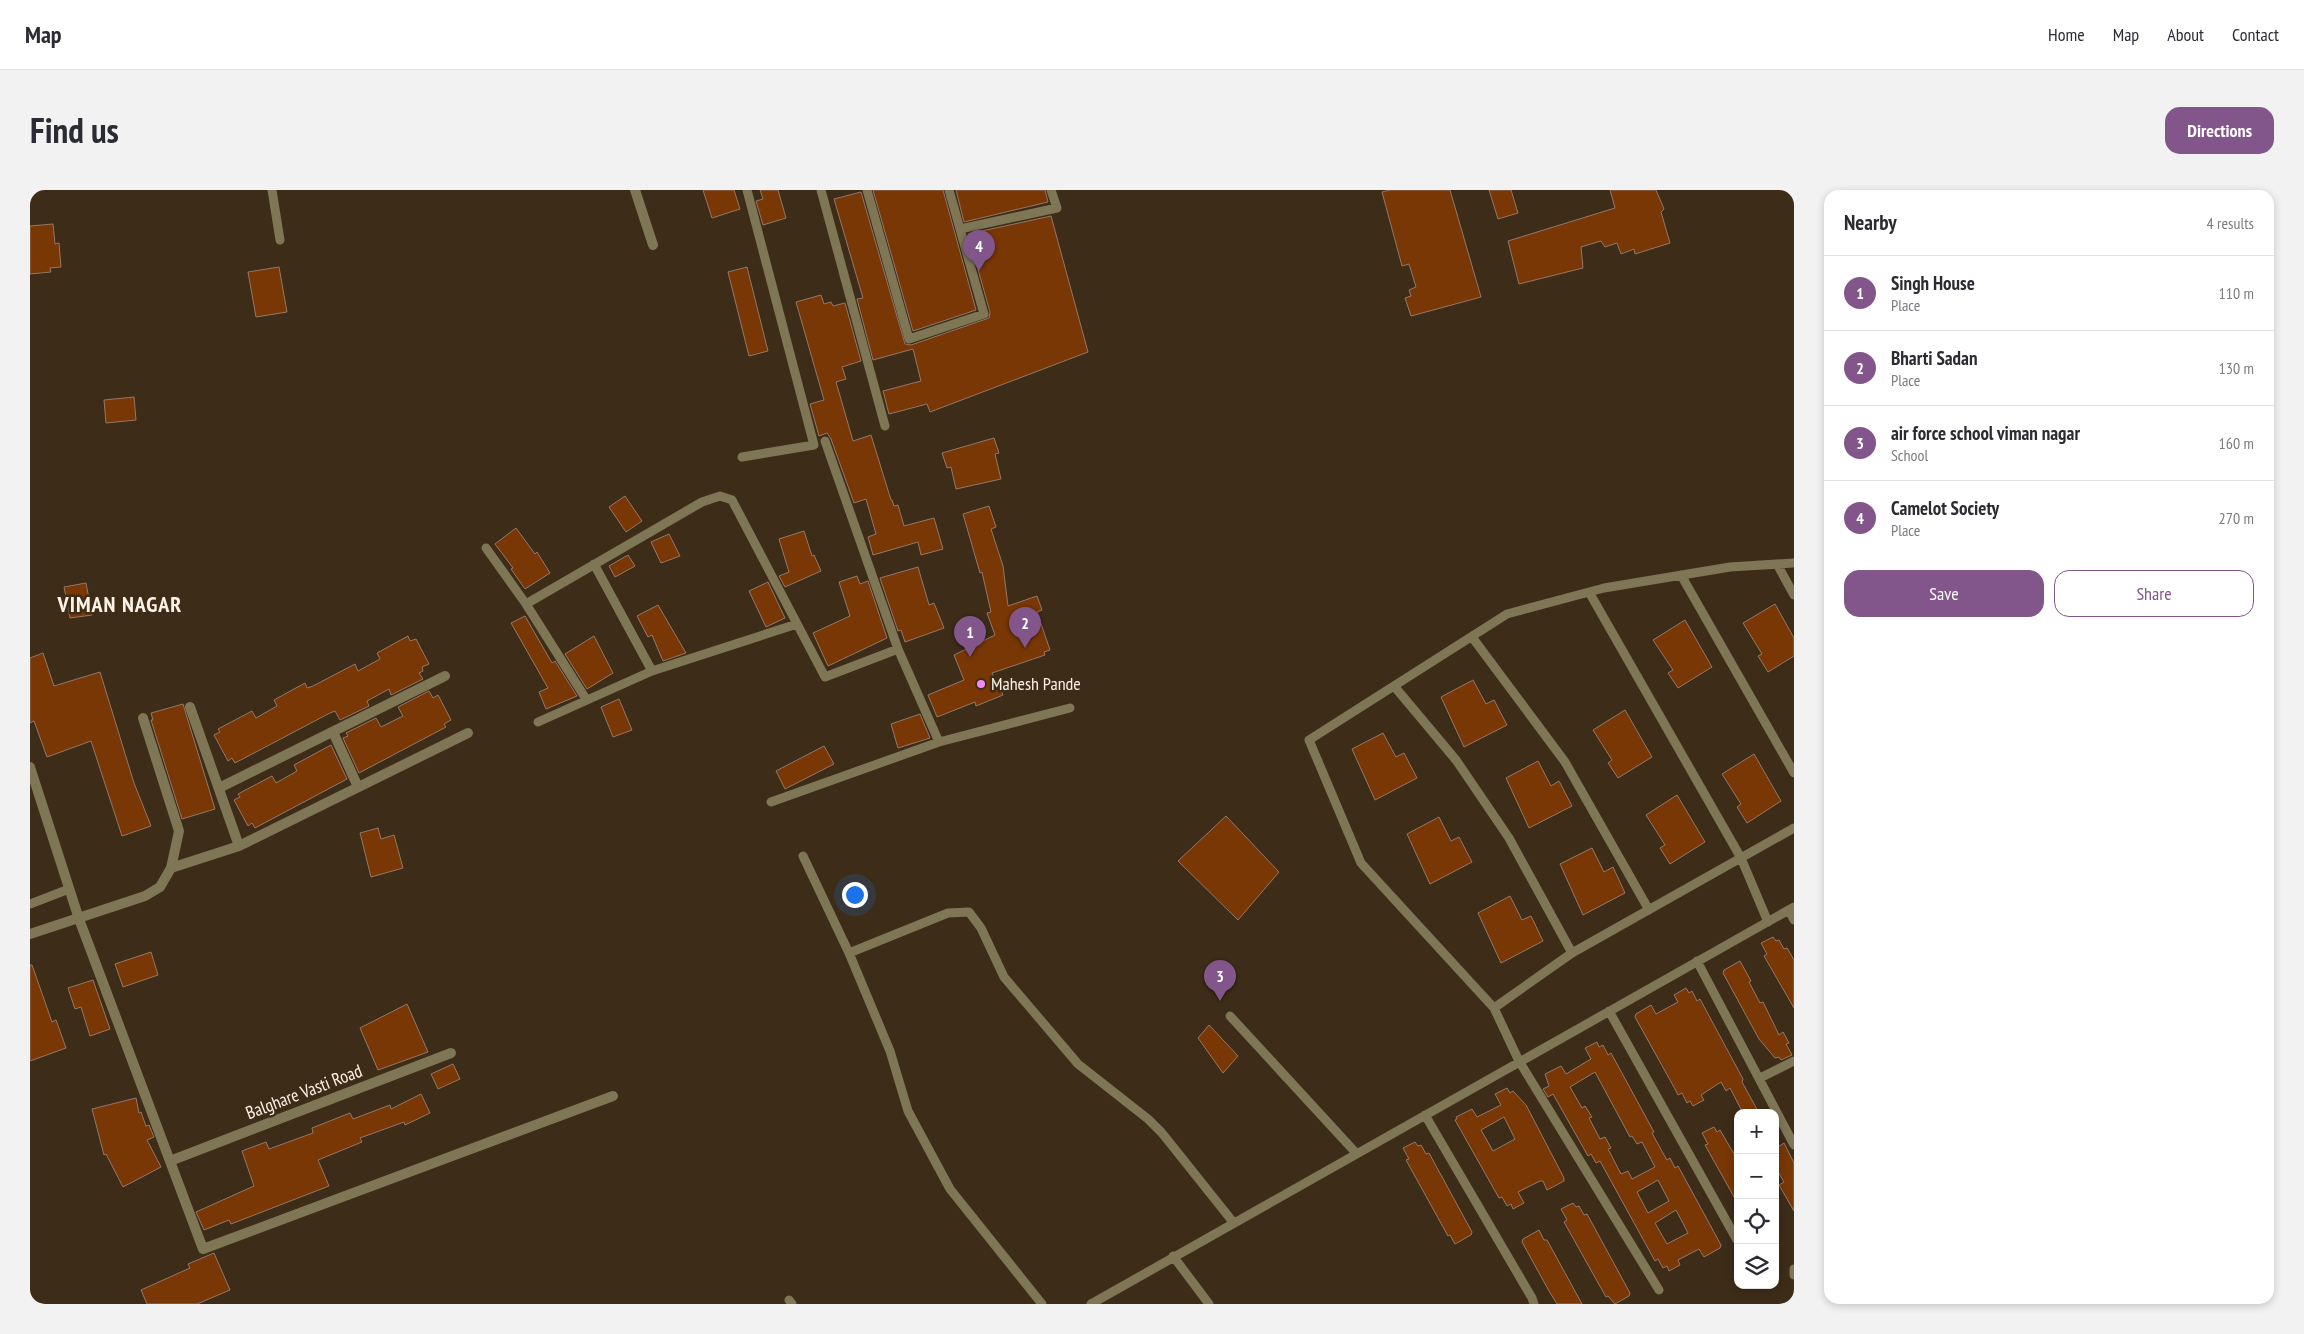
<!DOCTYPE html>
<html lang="en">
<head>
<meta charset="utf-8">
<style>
	:root { --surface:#fff; --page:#f2f2f3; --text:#2b2b33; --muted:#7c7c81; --line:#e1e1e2; --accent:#83568b }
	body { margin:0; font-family:"PT Sans Narrow",sans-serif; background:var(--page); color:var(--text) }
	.controls { position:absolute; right:15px; bottom:15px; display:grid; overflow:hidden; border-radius:10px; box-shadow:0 2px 8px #0003 }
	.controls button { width:45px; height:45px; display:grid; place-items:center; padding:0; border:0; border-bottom:1px solid var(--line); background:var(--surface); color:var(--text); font:25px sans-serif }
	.you { position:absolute; left:824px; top:704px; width:18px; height:18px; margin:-12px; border:4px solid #fff; border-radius:50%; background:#1a73e8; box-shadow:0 0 0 8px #1a73e833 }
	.badge { display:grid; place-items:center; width:32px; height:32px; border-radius:50%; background:var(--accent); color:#fff; font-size:16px; font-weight:700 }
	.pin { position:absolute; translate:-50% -41px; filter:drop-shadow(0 1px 2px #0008) }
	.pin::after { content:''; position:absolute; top:26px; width:18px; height:15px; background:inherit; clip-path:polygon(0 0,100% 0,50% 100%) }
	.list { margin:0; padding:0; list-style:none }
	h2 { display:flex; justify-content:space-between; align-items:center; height:65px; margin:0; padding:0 20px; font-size:21px }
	h2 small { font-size:16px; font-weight:400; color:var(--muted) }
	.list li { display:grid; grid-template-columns:32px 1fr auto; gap:15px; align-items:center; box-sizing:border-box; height:75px; padding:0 20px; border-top:1px solid var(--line) }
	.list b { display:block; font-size:19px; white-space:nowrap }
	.list p { margin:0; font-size:16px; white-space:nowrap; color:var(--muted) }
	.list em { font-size:16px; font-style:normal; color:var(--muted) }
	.actions { display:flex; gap:10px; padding:15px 20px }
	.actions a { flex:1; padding:11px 0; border:1px solid var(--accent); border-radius:15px; text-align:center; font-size:18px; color:var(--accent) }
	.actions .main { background:var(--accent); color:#fff }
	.icon { flex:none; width:28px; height:28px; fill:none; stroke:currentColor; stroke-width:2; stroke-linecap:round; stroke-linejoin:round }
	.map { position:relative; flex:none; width:1764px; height:1114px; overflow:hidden; border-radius:15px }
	header { display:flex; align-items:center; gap:30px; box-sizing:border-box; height:70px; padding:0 25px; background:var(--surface); border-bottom:1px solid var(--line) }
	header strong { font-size:24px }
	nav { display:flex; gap:28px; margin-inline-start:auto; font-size:18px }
	.intro { display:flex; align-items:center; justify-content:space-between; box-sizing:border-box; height:120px; padding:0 30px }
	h1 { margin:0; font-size:35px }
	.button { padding:12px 22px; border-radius:15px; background:var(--accent); color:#fff; font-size:18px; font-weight:700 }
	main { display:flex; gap:30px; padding:0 30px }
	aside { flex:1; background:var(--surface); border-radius:15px; box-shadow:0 2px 8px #0003 }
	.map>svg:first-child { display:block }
	.building { fill:#783705; stroke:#947869; fill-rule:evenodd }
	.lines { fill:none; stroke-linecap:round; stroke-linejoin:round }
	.service { stroke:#7f7656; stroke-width:9 }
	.minor { stroke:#7f7656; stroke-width:10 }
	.poi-dot { fill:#ef8bf6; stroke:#3d2c17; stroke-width:2 }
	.labels { text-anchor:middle; stroke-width:5; stroke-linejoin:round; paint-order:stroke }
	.poi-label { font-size:18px; fill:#fdf2e5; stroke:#3d2c17; text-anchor:start }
	.street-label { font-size:18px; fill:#fdf2e5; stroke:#3d2c17 }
	.district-label { font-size:22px; font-weight:bold; letter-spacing:1px; fill:#fdf2e5; stroke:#3d2c17 }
</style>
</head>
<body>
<header>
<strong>Map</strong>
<nav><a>Home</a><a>Map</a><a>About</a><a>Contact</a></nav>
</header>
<div class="intro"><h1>Find us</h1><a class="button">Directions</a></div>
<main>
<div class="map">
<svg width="1764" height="1114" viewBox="0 0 1764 1114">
	<rect width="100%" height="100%" fill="#3d2c17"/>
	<!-- building -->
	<path class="building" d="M673 0H704L710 19 682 28Z
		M730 0H748L756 28 733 35 726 11 733 9Z
		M843 0H913L946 120 883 141Z
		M926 0H1015L1018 12 934 32Z
		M1360 0H1420L1451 107 1381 126 1375 108 1381 106 1379 100 1386 97 1379 74 1372 76 1352 2Z
		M1459 0H1481L1488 23 1468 29Z
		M1580 0H1626L1634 19 1631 22 1640 53 1605 64 1604 59 1591 64 1587 53 1575 57 1571 51 1551 57 1553 78 1489 94 1478 51 1585 18Z
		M831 2 875 154 881 155 959 128 960 122 938 44 1021 26 1058 162 900 222 897 214 859 224 853 201 891 191 883 159 843 170 827 109 833 108 804 9Z
		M23 34 25 54 29 53 31 77 20 78 21 82 0 84V36Z
		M249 77 257 122 226 127 218 82Z
		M717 77 738 161 719 166 698 82Z
		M791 105 794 114 801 112 803 116 815 113 831 171 812 177 816 189 806 192 823 251 841 245 861 310H862L864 316 868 315 874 336 904 328 913 359 891 365 888 352 843 365 838 347 846 344 836 309 824 313 801 249 797 243 789 246 780 214 794 210 766 112Z
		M104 207 106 230 76 233 74 210Z
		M964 248 969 263 965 264 971 289 926 299 921 277 917 278 912 263Z
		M595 306 612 331 596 342 579 317Z
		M959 316 966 337 961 339 973 376 978 416 1007 406 1012 420 1007 422 1020 460 1014 462 1015 465 962 483 973 505 946 516 945 512 907 527 898 505 934 490 924 465 965 445 957 423 961 422 952 382 950 383 933 324Z
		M486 338 505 364 507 362 520 383 495 399 481 379 483 378 465 354Z
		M774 341 782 366 784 365 791 381 755 397 749 386 759 382 749 349Z
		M639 344 650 366 631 373 621 352Z
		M598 365 605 376 585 387 579 376Z
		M888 377 899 415 904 413 914 438 875 452 871 440 868 441 850 388Z
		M827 386 830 394 838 391 857 448 798 476 783 443 820 426 809 392Z
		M738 392 755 428 736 437 719 401Z
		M56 393 62 425 40 428 34 397Z
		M1745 414 1764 448V466L1738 482 1728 466 1732 464 1713 433Z
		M628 415 656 463 633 471 622 445 618 447 607 426Z
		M495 426 522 473 525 471 547 506 516 519 509 502 518 498 481 433Z
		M1655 430 1682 477 1648 498 1638 483 1643 480 1623 450Z
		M378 446 380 451 386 449 399 474 392 477 393 481 389 483 393 489 361 505 359 499 337 511 339 516 310 530 305 521 300 523 205 573 202 568 198 571 184 545 190 542 188 539 222 521 226 528 247 516 244 510 275 493 277 498 283 496 325 474 328 481 350 469 347 463Z
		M564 446 583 483 557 499 535 464Z
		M13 463 24 496 70 482 104 593 121 636 92 646 61 551 17 567 4 531 0 533V468Z
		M1443 490 1456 514 1464 510 1477 535 1434 557 1411 507Z
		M399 501 403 508 408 505 421 530 414 534 416 537 329 583 313 548 318 546 316 543 346 528 351 537 373 526 368 517Z
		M589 509 602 540 583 547 571 517Z
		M153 514 185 619 152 629 121 530H123L121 523Z
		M1595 520 1622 567 1588 588 1578 573 1582 570 1563 540Z
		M890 524 900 548 868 558 861 534Z
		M1353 543 1366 567 1374 563 1387 588 1345 610 1322 559Z
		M301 555 317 589 225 638 222 633 218 636 204 610 210 607 208 604 242 586 246 593 267 581 264 575Z
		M794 556 804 574 755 599 746 581Z
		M1724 564 1751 611 1717 633 1707 617 1711 614 1692 584Z
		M1508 571 1521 596 1529 591 1542 616 1499 638 1476 588Z
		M1647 605 1675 652 1640 674 1630 658 1635 655 1616 625Z
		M1196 626 1249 682 1208 730 1148 671Z
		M1409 627 1421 651 1429 647 1442 672 1400 694 1377 644Z
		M348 638 351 649 364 645 373 678 341 687 330 643Z
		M1562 658 1574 682 1583 677 1595 703 1553 725 1530 674Z
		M1480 706 1492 730 1501 726 1513 751 1471 773 1448 723Z
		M1743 747 1746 751 1749 750 1754 759 1757 758 1764 770V818L1734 766 1737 764 1731 753Z
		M121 762 128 785 93 797 85 774Z
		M1710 771 1721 791 1719 792 1730 813 1733 812 1749 845 1753 842 1759 853 1756 854 1762 865 1751 870 1749 867 1745 868 1729 849 1693 783 1694 780Z
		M0 775H2L22 832 26 830 36 858 0 871Z
		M63 790 80 839 60 846 51 817 45 819 38 798Z
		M1656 798 1659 803 1662 801 1667 811 1670 809 1713 889 1712 892 1729 923H1713L1700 898 1696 901 1691 892 1671 905 1674 910 1663 916 1660 911 1657 913 1652 903 1648 905 1645 899 1605 827 1606 824 1621 815 1626 824 1648 812 1644 805Z
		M377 814 398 862 348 880 330 838Z
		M1179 835 1208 866 1193 883 1168 848Z
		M1567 852 1569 857 1573 855 1578 865 1581 863 1624 942 1622 943 1634 965 1637 970 1640 968 1645 978 1648 976 1691 1055 1690 1058 1674 1067 1669 1059 1648 1070 1650 1075 1639 1081 1637 1076 1633 1078 1628 1069 1625 1071 1570 971 1566 973 1561 964 1558 966 1523 904 1518 907 1513 899 1519 896 1515 884 1531 876 1536 884 1561 869 1555 858ZM1565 882 1600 947 1602 946 1607 954 1612 952 1625 977 1602 989 1598 981 1591 984 1578 959 1581 958 1575 947 1570 949 1559 928 1562 927 1555 916 1552 918 1540 897ZM1628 990 1639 1011 1618 1023 1607 1002ZM1646 1020 1658 1043 1637 1054 1625 1033Z
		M423 874 430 889 408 899 401 884Z
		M1477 898 1480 903 1483 901 1496 915 1534 988V991L1517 1000 1513 991H1510L1488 1002 1494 1013 1483 1019 1481 1014 1477 1016 1472 1007 1469 1008 1425 930 1427 929 1426 927 1442 919 1447 927 1471 915 1465 904ZM1474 927 1485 949 1463 961 1451 940Z
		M391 904 400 923 375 935 374 932 330 948 332 952 288 970 299 996 201 1034 199 1030 174 1040 166 1022 224 996 212 961 236 952 239 959 283 943 282 938 320 923 323 929 360 915 361 919Z
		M106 908 109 923 111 922 116 936 119 935 124 947 117 950 131 977 93 997 76 964 74 965 62 919Z
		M1684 937 1687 942 1690 940 1708 971V1014L1675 955 1678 954 1672 943Z
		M1385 952 1388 956 1391 955 1396 964 1399 963 1442 1042 1441 1045 1425 1054 1420 1045 1418 1046 1376 970 1379 969 1373 958Z
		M1754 953 1764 973V1021L1749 995 1754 992 1745 977V959Z
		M1543 1013 1546 1017 1549 1016 1554 1025 1557 1024 1600 1103 1599 1106 1585 1114 1578 1106 1576 1107 1534 1032 1537 1030 1531 1019Z
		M1509 1040 1514 1050H1517L1552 1114H1527L1519 1101 1492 1052 1493 1049Z
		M184 1063 200 1100 167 1114H117L111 1100 160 1078 158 1074Z"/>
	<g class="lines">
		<!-- service -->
		<path class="service" d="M242 0 250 50
			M791 0 855 236
			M837 0 879 149 954 124 919 0
			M930 39 1027 18 1021 0
			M795 251 868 459 909 552
			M712 267 784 255 717 0
			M456 358 496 414 556 509
			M564 374 622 481
			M1747 374 1764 405
			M1651 385 1764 583
			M1559 402 1711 668 1738 732
			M496 414 672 312 690 306 702 310 795 487 868 459
			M1442 447 1535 572 1619 720
			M1364 496 1426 570 1479 648 1542 763
			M508 532 622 481 767 434
			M741 612 909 552 1040 518
			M773 666 819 763 860 861 878 921 920 999 1012 1114
			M0 714 39 699
			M1759 720 1764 730
			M819 763 918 723 939 722 951 738 974 787 1048 874 1118 929 1132 943 1203 1032
			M1667 771 1764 955
			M1464 818 1542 763 1764 638
			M1579 821 1707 1050
			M1200 826 1326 963
			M1730 888 1764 871
			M1395 925 1502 1108 1504 1114
			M1143 1066 1179 1114
			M1764 1079V1085
			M1629 1100 1489 871 1464 818 1331 673 1279 550 1477 424 1574 398 1700 377 1764 373
			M759 1110 762 1114
			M1061 1114 1764 717"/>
		<!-- minor -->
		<path class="minor" d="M605 0 623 55
			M303 542 328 597
			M0 577 49 729 173 1059 583 906
			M189 598 415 486
			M209 656 438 543
			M141 678 209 656 160 517
			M0 744 115 706 130 697 141 678 149 641 113 528
			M140 971 421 863"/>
	</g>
	<!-- markers -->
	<circle class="poi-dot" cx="951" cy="494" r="5"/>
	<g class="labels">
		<!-- poi labels -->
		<g class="poi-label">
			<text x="961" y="500">Mahesh Pande</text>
		</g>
		<!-- street labels -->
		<g class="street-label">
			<text transform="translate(274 902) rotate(-21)" y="6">Balghare Vasti Road</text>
		</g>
		<!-- district labels -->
		<g class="district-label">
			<text x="90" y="422">VIMAN NAGAR</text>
		</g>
	</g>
</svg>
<div class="controls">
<button>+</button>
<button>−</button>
<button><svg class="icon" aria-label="locate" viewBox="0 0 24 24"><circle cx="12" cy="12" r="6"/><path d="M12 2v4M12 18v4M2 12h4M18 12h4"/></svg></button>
<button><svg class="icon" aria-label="layers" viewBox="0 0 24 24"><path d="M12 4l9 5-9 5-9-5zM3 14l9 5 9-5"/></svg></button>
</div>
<div class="you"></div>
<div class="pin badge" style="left:940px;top:467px">1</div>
<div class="pin badge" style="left:995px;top:458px">2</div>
<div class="pin badge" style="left:1190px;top:811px">3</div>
<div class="pin badge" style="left:949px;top:81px">4</div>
</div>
<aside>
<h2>Nearby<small>4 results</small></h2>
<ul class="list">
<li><span class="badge">1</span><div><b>Singh House</b><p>Place</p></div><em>110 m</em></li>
<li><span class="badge">2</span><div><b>Bharti Sadan</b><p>Place</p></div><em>130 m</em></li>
<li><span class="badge">3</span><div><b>air force school viman nagar</b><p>School</p></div><em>160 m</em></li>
<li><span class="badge">4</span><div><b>Camelot Society</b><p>Place</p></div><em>270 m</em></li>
</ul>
<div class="actions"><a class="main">Save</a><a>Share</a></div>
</aside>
</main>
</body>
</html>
